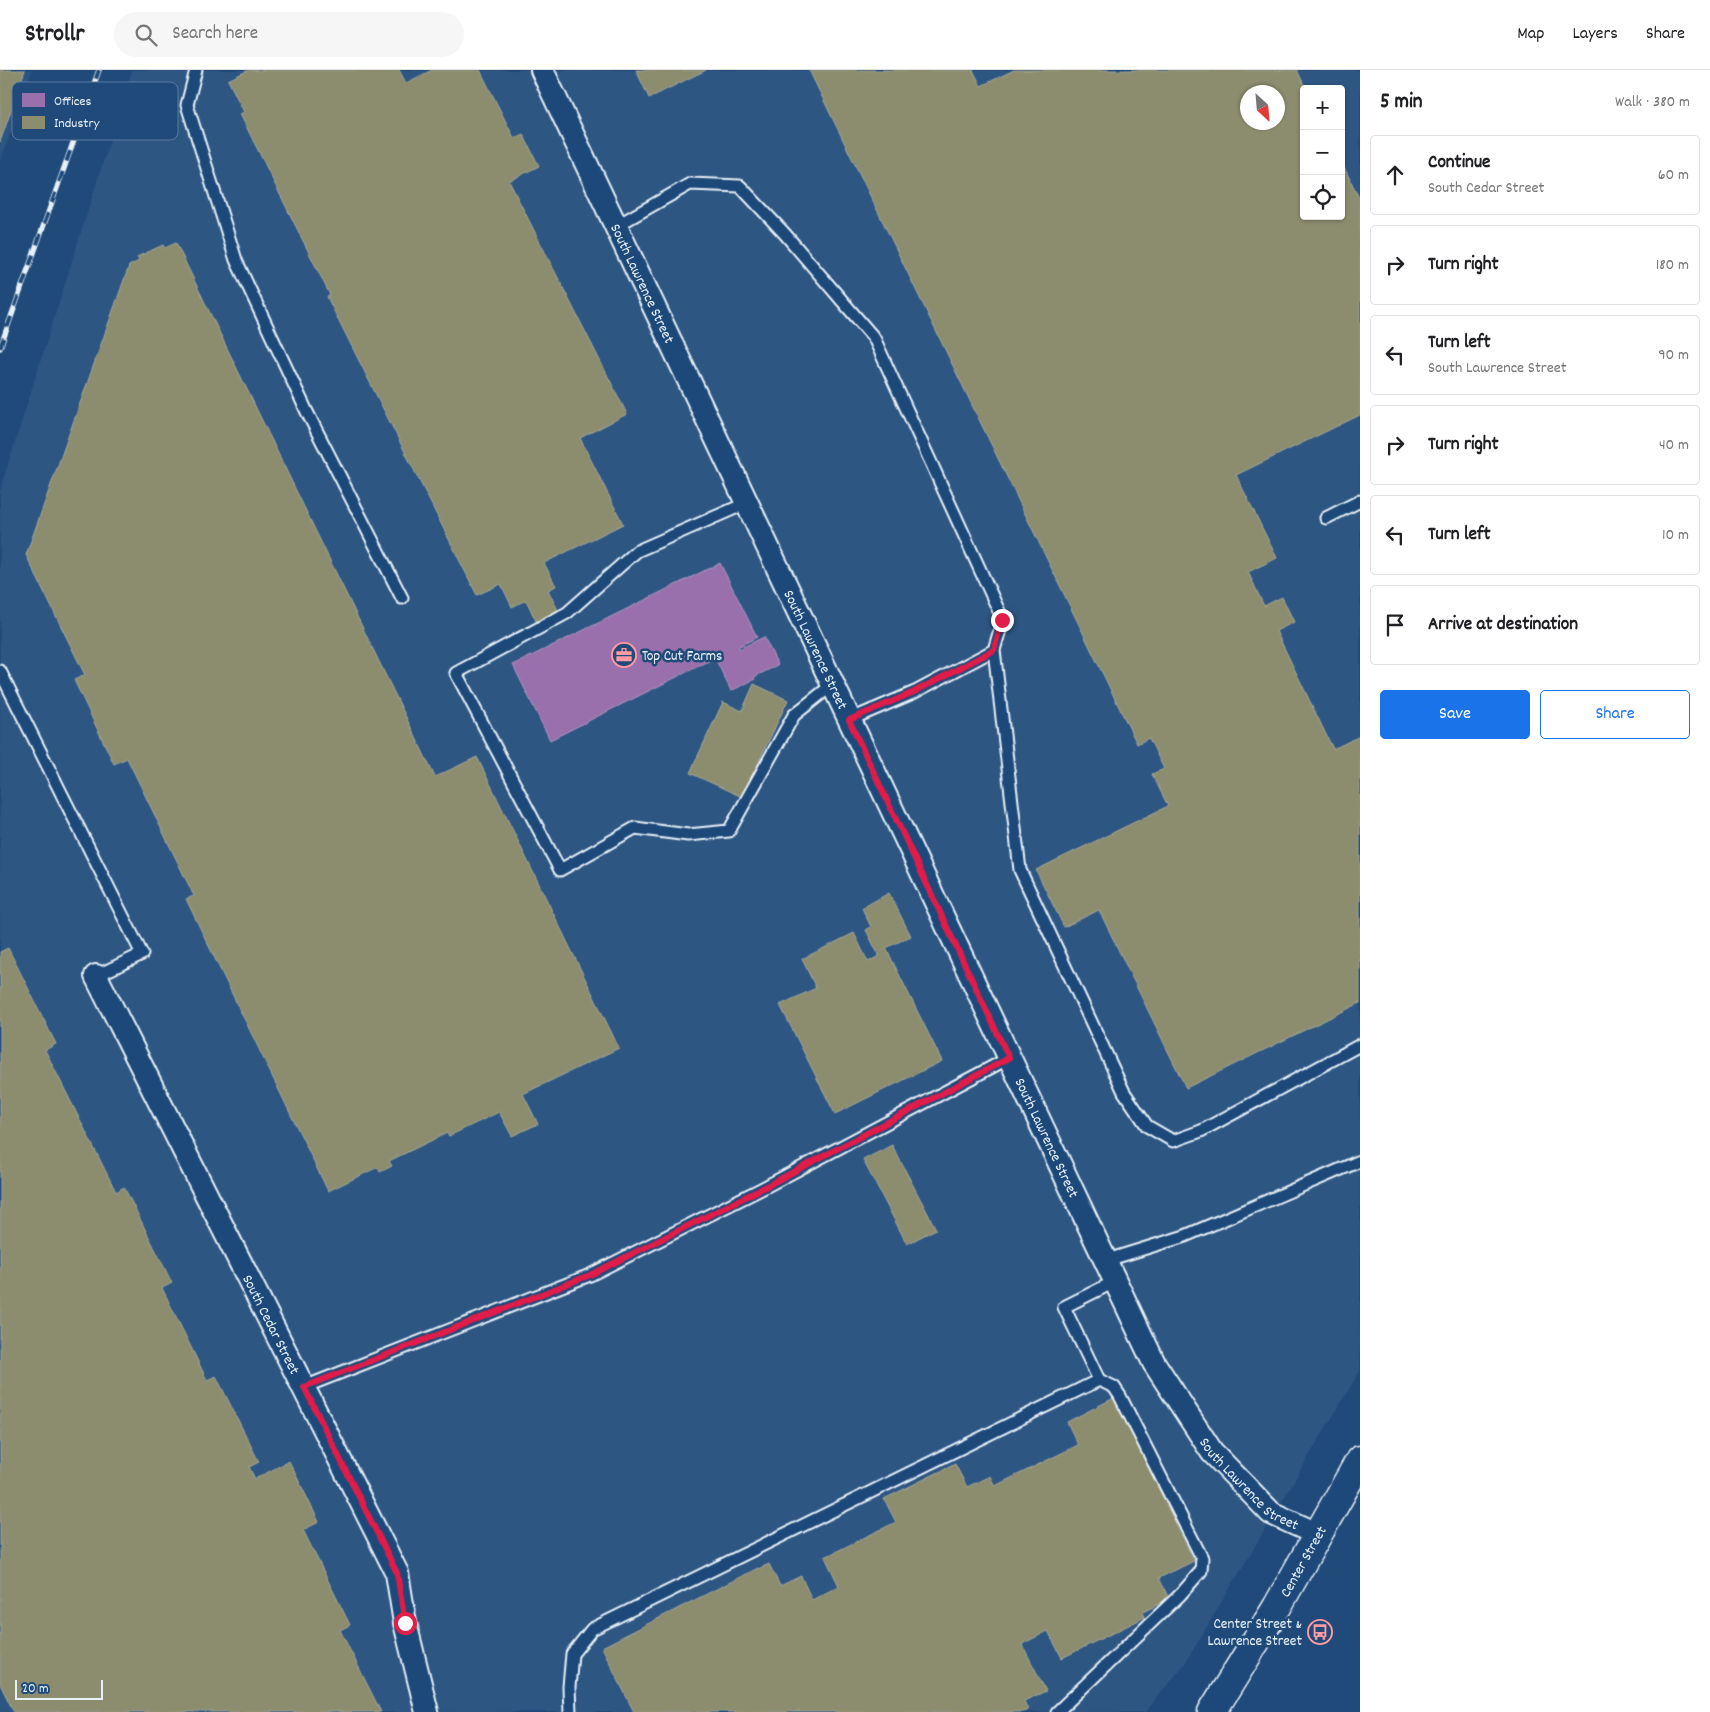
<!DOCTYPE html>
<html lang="en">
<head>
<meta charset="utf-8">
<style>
	:root { --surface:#fff; --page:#f6f6f6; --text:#202124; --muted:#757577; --line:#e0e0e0; --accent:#1a73e8 }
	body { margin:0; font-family:Dekko,sans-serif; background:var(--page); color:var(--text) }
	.controls { position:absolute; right:15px; top:15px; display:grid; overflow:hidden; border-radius:5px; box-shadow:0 1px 4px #0004 }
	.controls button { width:45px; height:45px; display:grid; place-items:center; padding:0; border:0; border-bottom:1px solid var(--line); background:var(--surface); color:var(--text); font:25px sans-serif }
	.compass { position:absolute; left:1240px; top:15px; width:45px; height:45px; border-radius:50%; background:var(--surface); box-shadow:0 1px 4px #0004; rotate:154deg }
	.scale { position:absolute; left:15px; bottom:12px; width:88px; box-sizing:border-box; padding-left:5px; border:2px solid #e8f1f8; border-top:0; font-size:14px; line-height:18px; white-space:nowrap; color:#e8f1f8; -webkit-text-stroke:4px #1f4a7a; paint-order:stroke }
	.stop { position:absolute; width:15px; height:15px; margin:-11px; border:4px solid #e11d48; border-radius:50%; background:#fff }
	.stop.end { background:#e11d48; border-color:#fff; box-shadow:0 1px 5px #0008 }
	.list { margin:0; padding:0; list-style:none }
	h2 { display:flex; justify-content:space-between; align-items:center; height:65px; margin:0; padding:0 20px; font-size:21px }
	h2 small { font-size:16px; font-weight:400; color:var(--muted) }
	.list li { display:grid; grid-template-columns:32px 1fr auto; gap:15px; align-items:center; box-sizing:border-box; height:80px; margin:0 10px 10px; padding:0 10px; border:1px solid var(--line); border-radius:5px }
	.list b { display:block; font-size:19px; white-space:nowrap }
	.list p { margin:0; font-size:16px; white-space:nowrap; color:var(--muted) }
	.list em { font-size:16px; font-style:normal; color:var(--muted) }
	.actions { display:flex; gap:10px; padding:15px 20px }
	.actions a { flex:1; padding:11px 0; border:1px solid var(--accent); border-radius:5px; text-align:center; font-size:18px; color:var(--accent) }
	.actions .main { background:var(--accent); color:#fff }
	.icon { flex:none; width:28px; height:28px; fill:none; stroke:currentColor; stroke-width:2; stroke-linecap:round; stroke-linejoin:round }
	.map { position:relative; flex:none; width:1360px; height:1642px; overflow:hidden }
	header { display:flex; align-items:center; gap:30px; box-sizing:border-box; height:70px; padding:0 25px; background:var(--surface); border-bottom:1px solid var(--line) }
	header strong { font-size:24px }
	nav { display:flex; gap:28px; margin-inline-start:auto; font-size:18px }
	.search { width:350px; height:45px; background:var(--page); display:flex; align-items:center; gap:12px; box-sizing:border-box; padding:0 18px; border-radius:28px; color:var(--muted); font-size:19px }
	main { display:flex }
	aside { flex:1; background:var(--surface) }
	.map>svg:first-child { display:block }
	.built { fill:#2e5683; fill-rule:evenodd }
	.offices { fill:#9970ab; stroke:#b197c2 }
	.industry { fill:#8c8c6e; stroke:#a8aa97; fill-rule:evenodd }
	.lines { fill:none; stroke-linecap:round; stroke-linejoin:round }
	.service-casing { stroke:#e8f1f8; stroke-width:15 }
	.minor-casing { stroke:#e8f1f8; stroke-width:26 }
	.secondary-casing { stroke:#e8f1f8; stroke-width:31 }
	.service { stroke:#1f4a7a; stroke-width:11 }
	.minor { stroke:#1f4a7a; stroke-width:22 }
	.secondary { stroke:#1f4a7a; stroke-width:28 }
	.rail-casing { stroke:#e8f1f8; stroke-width:5.5 }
	.rail { stroke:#1f4a7a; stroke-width:4; stroke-dasharray:11; stroke-linecap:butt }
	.route { stroke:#e11d48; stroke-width:6 }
	.labels { text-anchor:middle; stroke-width:5; stroke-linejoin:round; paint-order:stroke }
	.street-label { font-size:15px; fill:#e8f1f8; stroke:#1f4a7a }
	.poi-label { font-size:15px; fill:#e8f1f8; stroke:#1f4a7a; text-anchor:start }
	.key { fill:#1f4a7a; stroke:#5b7ca0; stroke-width:1 }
	.key-label { font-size:14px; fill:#e8f1f8 }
</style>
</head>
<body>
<header>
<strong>Strollr</strong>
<div class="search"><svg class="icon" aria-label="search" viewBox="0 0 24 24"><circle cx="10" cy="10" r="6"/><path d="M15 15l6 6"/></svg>Search here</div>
<nav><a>Map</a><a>Layers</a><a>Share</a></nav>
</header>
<main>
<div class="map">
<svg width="1360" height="1642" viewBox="0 0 1360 1642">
	<rect width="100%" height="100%" fill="#1f4a7a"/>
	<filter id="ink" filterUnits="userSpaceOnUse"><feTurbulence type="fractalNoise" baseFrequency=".02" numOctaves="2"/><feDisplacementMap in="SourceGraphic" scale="10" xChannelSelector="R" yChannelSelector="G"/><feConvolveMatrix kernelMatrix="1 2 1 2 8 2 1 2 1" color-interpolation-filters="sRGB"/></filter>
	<g filter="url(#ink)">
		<!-- built -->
		<path class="built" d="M0 0H32L0 93Z
			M132 0H1360V1301L1184 1595 1145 1642H0V420ZM1304 19H1341V146H1304ZM1248 22H1278V52H1248Z"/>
		<!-- offices -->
		<path class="offices" d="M720 493 757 567 738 577 739 579 764 567 778 595 754 607 755 609 731 621 715 588 550 670 513 595Z"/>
		<!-- industry -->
		<path class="industry" d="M0 0H25L0 72Z
			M249 0H399L406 13 432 0H480L514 68 523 64 539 96 509 111 627 344 580 368 623 454 544 493 556 516 548 520 558 540 536 551 526 530 512 537 501 514 477 525 327 227 330 225 240 44 244 42 228 10Z
			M636 0H706L649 28Z
			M809 0H973L981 16 1014 0H1297L1306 19H1304V146H1341V91L1360 130V345L1236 405 1277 488 1248 502 1264 536 1282 527 1294 552 1276 561 1333 679 1360 666V933L1186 1018 1099 840 1064 857 1036 800 1168 736 1152 704 1164 699 1149 668 1137 674ZM1248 22H1278V52H1248Z
			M176 173 435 707 477 687 619 978 523 1024 538 1054 512 1066 499 1042 449 1066 447 1063 389 1091 392 1096 380 1102 378 1097 328 1121 186 829 194 826 127 688 114 694 74 610 85 605 26 485 129 196 139 191 137 187 163 175 165 178Z
			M754 614 788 630 742 727 690 703 723 632 742 641Z
			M889 823 911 866 886 878 942 991 835 1044 780 935 816 918 802 889 854 863 868 892 879 886 866 860 871 857 862 838Z
			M8 878 56 974 45 980 116 1122 124 1117 172 1213 162 1218 207 1310 216 1306 259 1392 249 1397 255 1409 289 1391 319 1452 303 1460 350 1555 340 1560 381 1642H14L0 1614V882Z
			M892 1075 936 1159 907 1174 863 1090Z
			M1114 1328 1194 1491 1159 1508 1169 1529 1143 1542 1145 1547 1062 1588 1048 1561 1022 1574 1046 1621 1024 1631 1028 1640 1023 1642H634L602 1577 758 1498V1499L769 1494 780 1516 801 1506 812 1530 839 1516 825 1487 896 1452 884 1429 955 1394 967 1417 990 1406 995 1416 1078 1375 1067 1352Z"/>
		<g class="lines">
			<defs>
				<path id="service" d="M196 0 187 35 236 190 307 342 402 528
					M616 156 690 114 740 116 785 164 874 268 1003 550 994 580 1020 800 1124 1022 1147 1056 1173 1071 1201 1061 1360 975
					M747 433 637 481 567 543 456 603 560 800 635 758 688 765 729 761 794 645 832 615
					M1326 448 1360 431
					M0 601 142 884 96 906
					M849 650 915 622 994 580
					M1104 1191 1185 1166 1360 1091
					M304 1317 590 1205 761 1119 1009 988
					M570 1642 569 1617 572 1584 592 1559 1099 1310 1064 1237 1114 1212
					M1057 1642 1180 1525 1201 1501 1202 1488 1120 1326 1114 1317 1099 1310"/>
				<g id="minor">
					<path id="s1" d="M542 0 1154 1293 1212 1382 1271 1443 1317 1464"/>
					<path id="s2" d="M96 906 397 1503 405 1553 427 1642"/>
				</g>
				<g id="secondary">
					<path id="s3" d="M1212 1642 1277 1537 1360 1390"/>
				</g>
			</defs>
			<!-- service casing -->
			<use href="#service" class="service-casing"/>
			<!-- minor casing -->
			<use href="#minor" class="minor-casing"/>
			<!-- secondary casing -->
			<use href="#secondary" class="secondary-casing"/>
			<!-- service -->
			<use href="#service" class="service"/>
			<!-- minor -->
			<use href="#minor" class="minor"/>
			<!-- secondary -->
			<use href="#secondary" class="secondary"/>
			<defs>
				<path id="rail" d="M0 278 99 0"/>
			</defs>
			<!-- rail casing -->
			<use href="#rail" class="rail-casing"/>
			<!-- rail -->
			<use href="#rail" class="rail"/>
		</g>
	</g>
	<g class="lines" filter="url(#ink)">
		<!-- route -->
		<path class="route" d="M405 1553 397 1503 304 1317 590 1205 761 1119 1009 988 849 650 914 622 994 580 1002 550"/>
	</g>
	<!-- icons -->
	<defs>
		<symbol id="office-ring" viewBox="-11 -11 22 22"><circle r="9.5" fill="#1f4a7a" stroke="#ff9aa2" stroke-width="1.5"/><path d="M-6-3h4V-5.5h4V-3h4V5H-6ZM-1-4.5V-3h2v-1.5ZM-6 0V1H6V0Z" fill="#ff9aa2"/></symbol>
		<symbol id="bus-ring" viewBox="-11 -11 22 22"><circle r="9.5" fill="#1f4a7a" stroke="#ff9aa2" stroke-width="1.5"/><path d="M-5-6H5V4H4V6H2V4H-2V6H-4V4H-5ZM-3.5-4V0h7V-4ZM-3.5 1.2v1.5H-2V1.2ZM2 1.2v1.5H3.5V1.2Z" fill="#ff9aa2"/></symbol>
	</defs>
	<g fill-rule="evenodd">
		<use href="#office-ring" x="610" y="571" width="28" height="28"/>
		<use href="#bus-ring" x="1306" y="1548" width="28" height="28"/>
	</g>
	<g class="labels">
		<!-- street labels -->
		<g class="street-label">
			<text dy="5" stroke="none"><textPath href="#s1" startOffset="236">South Lawrence Street</textPath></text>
			<text dy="5" stroke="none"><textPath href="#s1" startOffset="641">South Lawrence Street</textPath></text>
			<text dy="5" stroke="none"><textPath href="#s1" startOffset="1181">South Lawrence Street</textPath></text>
			<text dy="5" stroke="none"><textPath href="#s2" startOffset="390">South Cedar Street</textPath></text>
			<text dy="5" stroke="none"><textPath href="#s1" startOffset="1586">South Lawrence Street</textPath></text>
			<text dy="5" stroke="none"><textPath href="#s3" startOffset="176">Center Street</textPath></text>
		</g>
		<!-- poi labels -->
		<g class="poi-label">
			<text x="642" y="590">Top Cut Farms</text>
			<text x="1302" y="1558" text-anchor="end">Center Street &amp;<tspan x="1302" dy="17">Lawrence Street</tspan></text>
		</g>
	</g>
	<!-- legend -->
	<rect x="12" y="12" width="166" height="58" rx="8" class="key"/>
	<rect x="22" y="23" width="23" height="14" fill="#9970ab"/>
	<rect x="22" y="46" width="23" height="13" fill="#8c8c6e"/>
	<g class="key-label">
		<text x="54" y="35">Offices</text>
		<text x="54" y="57">Industry</text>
	</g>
</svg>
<div class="controls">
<button>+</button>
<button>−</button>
<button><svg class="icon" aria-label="locate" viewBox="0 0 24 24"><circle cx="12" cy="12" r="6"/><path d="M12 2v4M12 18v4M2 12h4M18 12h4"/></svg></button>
</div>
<svg class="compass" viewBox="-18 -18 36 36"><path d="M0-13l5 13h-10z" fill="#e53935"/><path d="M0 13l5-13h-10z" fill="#757577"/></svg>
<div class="scale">20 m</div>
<div class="stop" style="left:405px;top:1553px"></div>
<div class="stop end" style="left:1002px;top:550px"></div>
</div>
<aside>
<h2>5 min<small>Walk · 380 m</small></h2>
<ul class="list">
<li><svg class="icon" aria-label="ahead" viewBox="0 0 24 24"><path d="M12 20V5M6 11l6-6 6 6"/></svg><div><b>Continue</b><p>South Cedar Street</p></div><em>60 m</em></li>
<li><svg class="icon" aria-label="right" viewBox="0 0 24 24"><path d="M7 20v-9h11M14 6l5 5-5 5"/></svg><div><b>Turn right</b></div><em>180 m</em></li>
<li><svg class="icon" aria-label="left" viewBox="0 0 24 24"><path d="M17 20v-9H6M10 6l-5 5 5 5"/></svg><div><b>Turn left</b><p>South Lawrence Street</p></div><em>90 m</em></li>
<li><svg class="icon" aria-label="right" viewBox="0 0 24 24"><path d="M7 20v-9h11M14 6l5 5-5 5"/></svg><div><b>Turn right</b></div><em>40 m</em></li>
<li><svg class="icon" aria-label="left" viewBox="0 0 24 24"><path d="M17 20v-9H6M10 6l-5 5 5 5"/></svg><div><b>Turn left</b></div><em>10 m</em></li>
<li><svg class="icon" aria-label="arrive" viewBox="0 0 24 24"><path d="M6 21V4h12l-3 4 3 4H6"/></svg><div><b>Arrive at destination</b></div></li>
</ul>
<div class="actions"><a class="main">Save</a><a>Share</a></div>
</aside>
</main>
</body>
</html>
